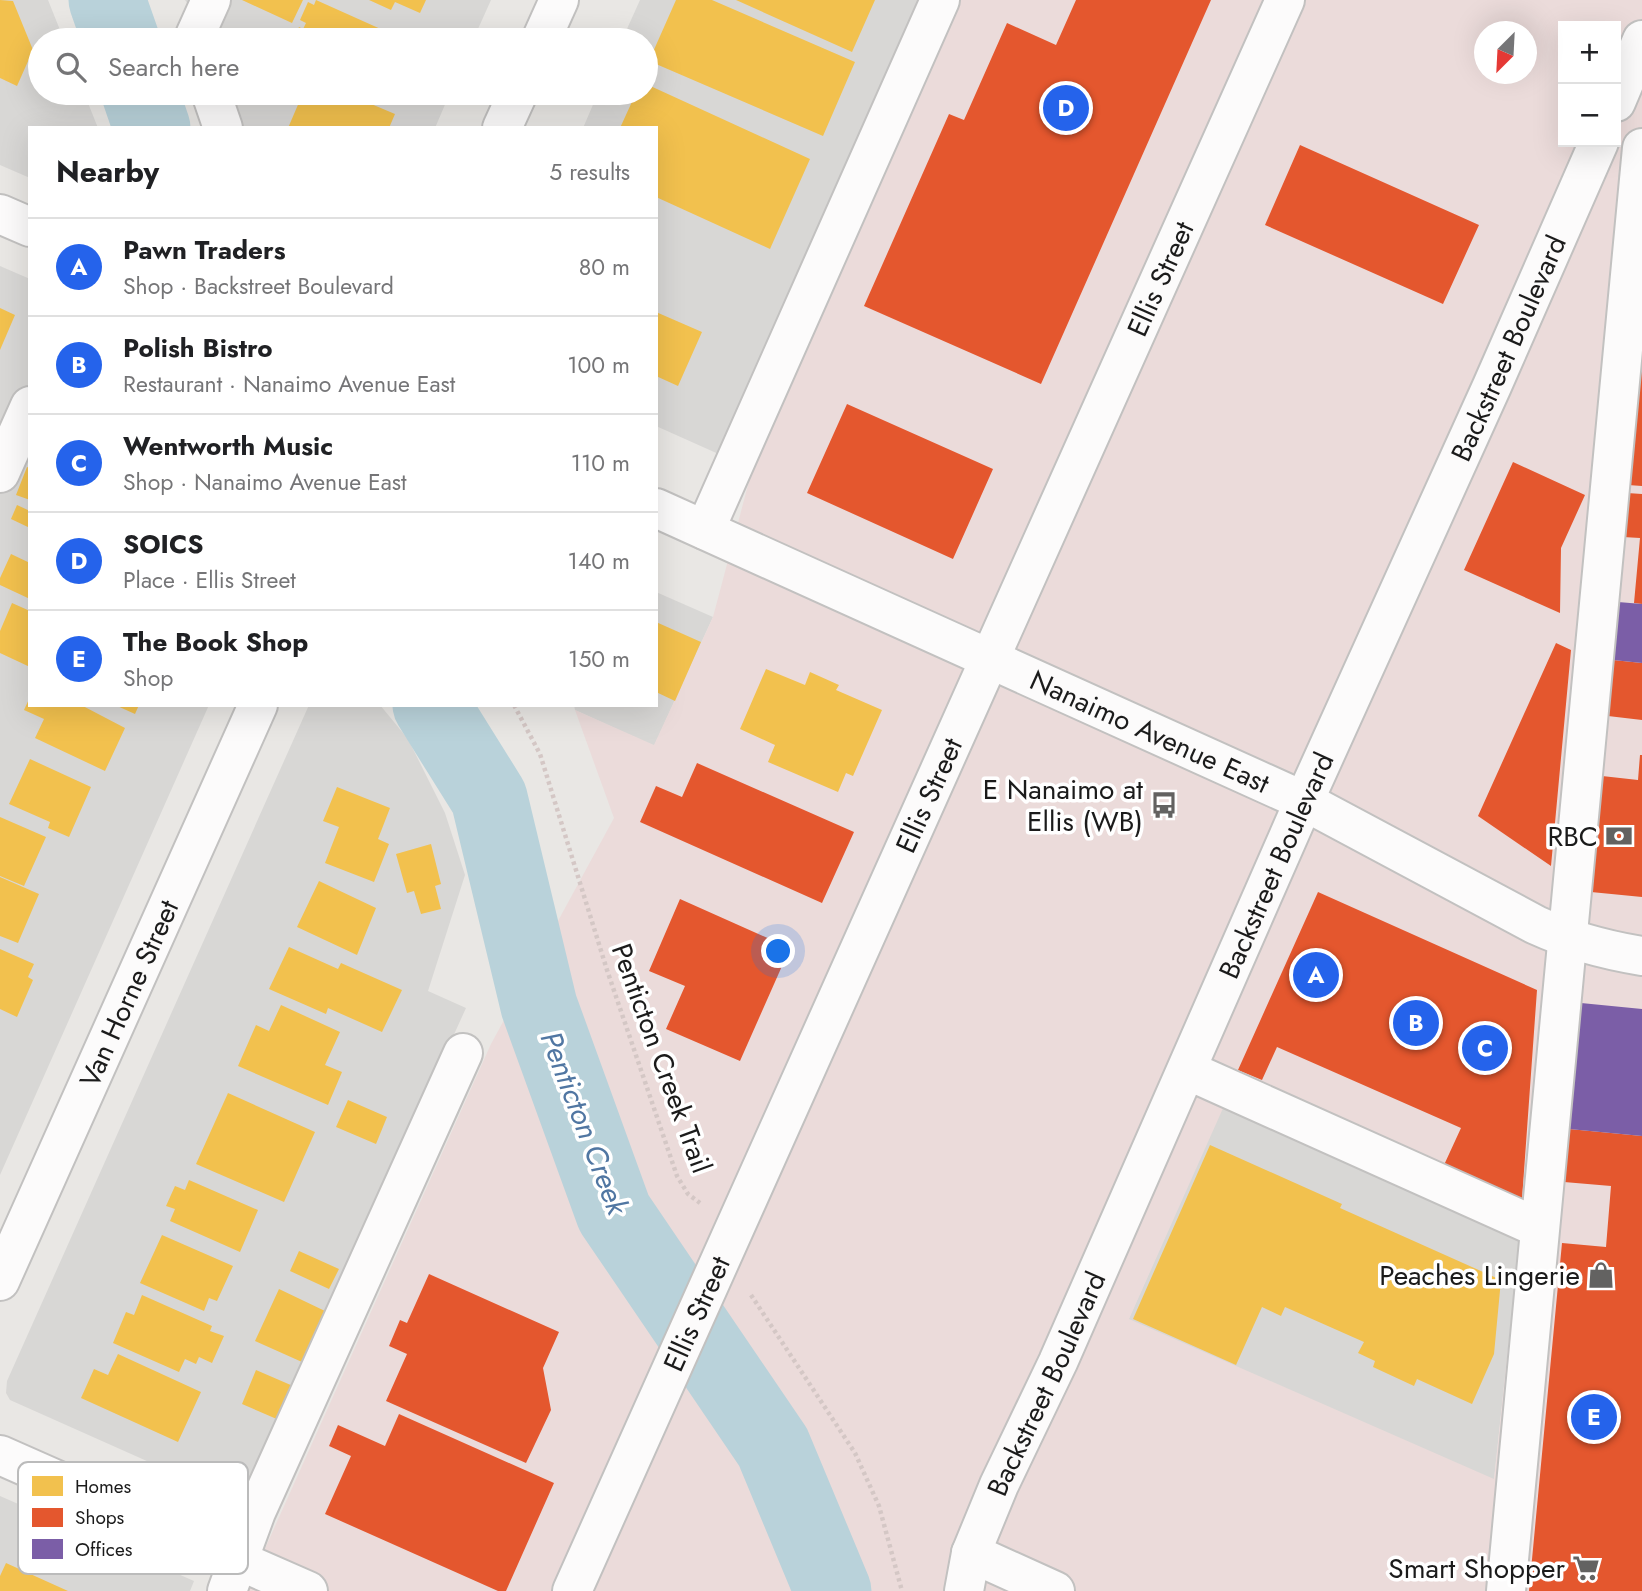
<!DOCTYPE html>
<html lang="en">
<head>
<meta charset="utf-8">
<style>
	:root { --surface:#fff; --page:#f2f2f2; --text:#202124; --muted:#757577; --line:#e0e0e0; --accent:#2563eb }
	body { margin:0; font-family:Jost,sans-serif; background:var(--page); color:var(--text) }
	.controls { position:absolute; right:21px; top:21px; display:grid; overflow:hidden; border-radius:0px; box-shadow:0 7px 28px #0002 }
	.controls button { width:63px; height:63px; display:grid; place-items:center; padding:0; border:0; border-bottom:2px solid var(--line); background:var(--surface); color:var(--text); font:35px sans-serif }
	.compass { position:absolute; left:1474px; top:21px; width:63px; height:63px; border-radius:50%; background:var(--surface); box-shadow:0 7px 28px #0002; rotate:204deg }
	.you { position:absolute; left:779px; top:952px; width:24px; height:24px; margin:-18px; border:5px solid #fff; border-radius:50%; background:#1a73e8; box-shadow:0 0 0 10px #1a73e833 }
	.badge { display:grid; place-items:center; width:46px; height:46px; border-radius:50%; background:var(--accent); color:#fff; font-size:23px; font-weight:700 }
	.pin { position:absolute; translate:-50% -50%; border:4px solid #fff; box-shadow:0 2px 7px #0006 }
	.list { margin:0; padding:0; list-style:none }
	h2 { display:flex; justify-content:space-between; align-items:center; height:91px; margin:0; padding:0 28px; font-size:30px }
	h2 small { font-size:23px; font-weight:400; color:var(--muted) }
	.list li { display:grid; grid-template-columns:46px 1fr auto; gap:21px; align-items:center; box-sizing:border-box; height:98px; padding:0 28px; border-top:2px solid var(--line) }
	.list b { display:block; font-size:26px; white-space:nowrap }
	.list p { margin:0; font-size:23px; white-space:nowrap; color:var(--muted) }
	.list em { font-size:23px; font-style:normal; color:var(--muted) }
	.icon { flex:none; width:38px; height:38px; fill:none; stroke:currentColor; stroke-width:2; stroke-linecap:round; stroke-linejoin:round }
	.map { position:relative; flex:none; width:1642px; height:1591px; overflow:hidden }
	.search { position:absolute; background:var(--surface); box-shadow:0 7px 28px #0002; left:28px; top:28px; width:630px; height:77px; display:flex; align-items:center; gap:18px; box-sizing:border-box; padding:0 24px; border-radius:38px; color:var(--muted); font-size:26px }
	.panel { position:absolute; background:var(--surface); box-shadow:0 7px 28px #0002; left:28px; top:126px; width:630px; height:581px; border-radius:0px }
	.map>svg:first-child { display:block }
	.residential { fill:#d8d7d5 }
	.commercial { fill:#ebdbda; fill-rule:evenodd }
	.homes { fill:#f2c14e }
	.shops { fill:#e4572e }
	.offices { fill:#7b5ea7 }
	.lines { fill:none; stroke-linecap:round; stroke-linejoin:round }
	.river { stroke:#b9d2da; stroke-width:77 }
	.minor-casing { stroke:#c2c1c0; stroke-width:42 }
	.path { stroke:#d4c7c5; stroke-width:4.5; stroke-dasharray:3.5 3.5; stroke-linecap:butt }
	.minor { stroke:#fcfbfb; stroke-width:38 }
	.labels { text-anchor:middle; stroke-width:7; stroke-linejoin:round; paint-order:stroke }
	.street-label { font-size:28px; fill:#1b1b1b; stroke:#fff }
	.poi-label { font-size:28px; fill:#1b1b1b; stroke:#fff; text-anchor:end }
	.water-label { font-size:30px; font-style:italic; fill:#5076a2; stroke:#fff }
	.key { fill:#fff; stroke:#bbb; stroke-width:2 }
	.key-label { font-size:19px; fill:#1b1b1b }
</style>
</head>
<body>
<div class="map">
<svg width="1642" height="1591" viewBox="0 0 1642 1591">
	<rect width="100%" height="100%" fill="#e9e7e4"/>
	<!-- residential -->
	<path class="residential" d="M0 0H48L64 40H40V93H84L98 128H30V178L0 165Z
		M185 0H491L473 40H211L209 33Z
		M640 0H920L723 456 656 426V128H583L598 93H646V40H622Z
		M230 93H450L435 128H242Z
		M0 266 30 279V705H209L0 1175Z
		M656 592 713 617 654 746 575 710 574 705H656Z
		M309 705H380L408 739 445 813 465 875 428 991 466 1008 241 1503 10 1400 6 1393 7 1381Z
		M1223 1106 1520 1237 1494 1480 1021 1562Z
		M0 1496 194 1581 190 1591H0Z"/>
	<!-- commercial -->
	<path class="commercial" d="M959 0H1642V1591H246L491 1044 614 818 575 710 654 745 713 617 752 470ZM1563 26H1616V142H1563ZM1484 32H1526V74H1484ZM1224 1106 1520 1236 1494 1479 1129 1319Z"/>
	<!-- homes -->
	<path class="homes" d="M0 0 13 1 33 50 17 86 0 78Z
		M242 0H303L292 23Z
		M316 0 394 35 391 40H293L299 27 303 29 306 23 300 20 308 2 314 5Z
		M369 0H426L420 13 395 2 391 10Z
		M676 0H712L855 62 823 136 649 61Z
		M736 0H875L852 52Z
		M646 84 810 159 770 249 656 197V128H620L636 93H646Z
		M303 93H345L395 114 389 128H288Z
		M0 308 15 315 0 350Z
		M656 312 702 332 678 386 656 376Z
		M27 467 30 468V500L16 495Z
		M17 505 30 511V528L11 519Z
		M11 554 30 563V599L0 585V578Z
		M12 603 30 611V667L0 653V631Z
		M656 622 701 642 675 701 656 692Z
		M766 669 805 685 810 672 839 685 836 690 882 710 853 776 846 773 838 792 768 762 775 745 740 729Z
		M30 697V705H81L125 728 105 771 35 738 44 719 24 710Z
		M115 705H139L135 714Z
		M30 759 91 787 69 837 48 828 50 822 9 804Z
		M337 787 390 808 378 839 389 844 374 882 325 863 339 827 323 821Z
		M0 817 46 837 24 886 0 876Z
		M431 844 441 884 435 886 441 909 421 914 414 891 407 893 396 854Z
		M0 877 39 894 18 943 0 936Z
		M319 881 376 908 357 955 297 927Z
		M289 947 338 969 341 963 402 990 382 1032 328 1008 326 1014 269 989Z
		M0 949 34 964 28 977 33 980 17 1017 0 1009Z
		M281 1005 340 1032 325 1065 342 1072 328 1105 238 1066 256 1025 269 1031Z
		M228 1093 315 1132 284 1202 196 1164Z
		M348 1100 387 1117 376 1144 336 1127Z
		M1210 1145 1342 1204 1340 1208 1501 1280 1494 1354 1472 1404 1417 1379 1414 1386 1373 1367 1375 1361 1358 1353 1364 1342 1285 1307 1281 1316 1262 1307 1236 1365 1133 1319Z
		M189 1180 258 1210 240 1252 170 1221 175 1209 166 1206 175 1186 185 1190Z
		M162 1235 233 1266 217 1301 209 1298 204 1311 140 1283Z
		M299 1251 339 1269 329 1289 290 1271Z
		M279 1289 325 1311 302 1362 255 1341Z
		M142 1295 212 1326 210 1331 224 1336 212 1363 199 1357 196 1364 185 1359 179 1372 113 1343 126 1312 134 1315Z
		M118 1354 201 1392 178 1442 81 1398 94 1369 108 1375Z
		M256 1370 293 1386 279 1420 242 1404Z
		M6 1563 68 1591H0V1576Z"/>
	<!-- shops -->
	<path class="shops" d="M1076 0H1211L1041 384 864 306 949 114 964 120 1007 23 1056 45Z
		M1300 145 1479 225 1443 304 1265 225Z
		M1640 360H1642V486L1628 485Z
		M847 404 993 469 953 559 807 493Z
		M1513 462 1585 495 1561 548 1560 613 1464 570Z
		M1627 493 1642 494V604L1634 603 1640 538 1623 537Z
		M1556 643 1571 650 1551 866 1478 816Z
		M1613 660 1642 663V720L1608 716Z
		M1640 755H1642V897L1591 892 1602 776 1638 780Z
		M697 763 854 832 822 903 640 822 656 786 682 797Z
		M1318 892 1537 990 1522 1199 1444 1165 1461 1128 1277 1047 1262 1080 1238 1070Z
		M680 899 790 948 740 1061 666 1029 685 986 649 971Z
		M1569 1129 1642 1136V1591H1529L1562 1243 1606 1247 1611 1186 1564 1182Z
		M429 1274 559 1332 543 1368 551 1410 526 1463 386 1401 407 1354 389 1346 400 1320 407 1323Z
		M399 1414 554 1483 506 1591H498L325 1514 351 1456 329 1446 338 1425 385 1446Z"/>
	<!-- offices -->
	<path class="offices" d="M1618 602 1642 604V663L1613 660Z
		M1581 1003 1642 1009V1136L1569 1129Z"/>
	<g class="lines">
		<!-- river -->
		<path class="river" d="M107 0 121 40
			M140 93 152 128
			M431 705 489 798 539 1006 614 1213 773 1447 833 1591"/>
		<defs>
			<g id="minor">
				<path d="M193 40 211 0"/>
				<path d="M541 40 559 0"/>
				<path d="M211 93 223 128"/>
				<path d="M1616 102 1642 40"/>
				<path d="M502 128 518 93"/>
				<path d="M0 214 30 227"/>
				<path d="M0 473 30 406"/>
				<path id="s1" d="M656 508 1304 801 1536 925C1571 941 1605 950 1642 956"/>
				<path d="M705 530 940 0"/>
				<path d="M1187 1070 1539 1228"/>
				<path id="s2" d="M0 1281 258 705"/>
				<path d="M0 1455 308 1591"/>
				<path d="M971 1553 1055 1591"/>
				<path d="M227 1591 256 1512 463 1053"/>
				<path id="s3" d="M572 1591 1285 0"/>
				<path id="s4" d="M964 1591 971 1553 999 1485 1058 1362 1304 801 1492 386 1599 142"/>
				<path d="M1506 1591 1642 148"/>
			</g>
		</defs>
		<!-- minor casing -->
		<use href="#minor" class="minor-casing"/>
		<!-- path -->
		<path class="path" d="M514 705 540 754 607 970 677 1176 688 1194 700 1203
			M751 1295 855 1453 879 1506 902 1591"/>
		<!-- minor -->
		<use href="#minor" class="minor"/>
	</g>
	<!-- icons -->
	<defs>
		<symbol id="bus-bare" viewBox="-9 -9 18 18"><path d="M-5-6H5V4H4V6H2V4H-2V6H-4V4H-5ZM-3.5-4V0h7V-4ZM-3.5 1.2v1.5H-2V1.2ZM2 1.2v1.5H3.5V1.2Z" fill="#636261" stroke="#fff" stroke-width="2.5" paint-order="stroke"/></symbol>
		<symbol id="bank-bare" viewBox="-9 -9 18 18"><path d="M-6-4H6V4H-6ZM0-2.3a2.3 2.3 0 1 0 0 4.6a2.3 2.3 0 1 0 0-4.6Z" fill="#636261" stroke="#fff" stroke-width="2.5" paint-order="stroke"/></symbol>
		<symbol id="shop-bare" viewBox="-9 -9 18 18"><path d="M-5-2.5h2.3a2.7 3.5 0 0 1 5.4 0H5L5.5 6h-11ZM-1.5-2.5h3a1.5 2.3 0 0 0-3 0Z" fill="#636261" stroke="#fff" stroke-width="2.5" paint-order="stroke"/></symbol>
		<symbol id="supermarket-bare" viewBox="-9 -9 18 18"><path d="M-6-5.5h2.5l.6 2H6L4.5 2H-2.5L-4.4-4H-6ZM-1.5 3.2a1.3 1.3 0 1 0 .1 0ZM3 3.2a1.3 1.3 0 1 0 .1 0Z" fill="#636261" stroke="#fff" stroke-width="2.5" paint-order="stroke"/></symbol>
	</defs>
	<g fill-rule="evenodd">
		<use href="#bus-bare" x="1145" y="786" width="38" height="38"/>
		<use href="#bank-bare" x="1600" y="817" width="38" height="38"/>
		<use href="#shop-bare" x="1582" y="1256" width="38" height="38"/>
		<use href="#supermarket-bare" x="1567" y="1549" width="38" height="38"/>
	</g>
	<g class="labels">
		<!-- street labels -->
		<g class="street-label">
			<text dy="10" stroke="none"><textPath href="#s3" startOffset="1438">Ellis Street</textPath></text>
			<text dy="10" stroke="none"><textPath href="#s4" startOffset="1358">Backstreet Boulevard</textPath></text>
			<text dy="10" stroke="none"><textPath href="#s1" startOffset="542">Nanaimo Avenue East</textPath></text>
			<text dy="10" stroke="none"><textPath href="#s3" startOffset="872">Ellis Street</textPath></text>
			<text dy="10" stroke="none"><textPath href="#s4" startOffset="791">Backstreet Boulevard</textPath></text>
			<text dy="10" stroke="none"><textPath href="#s2" startOffset="315">Van Horne Street</textPath></text>
			<text transform="translate(662 1058) rotate(70)" y="10">Penticton Creek Trail</text>
			<text dy="10" stroke="none"><textPath href="#s3" startOffset="304">Ellis Street</textPath></text>
			<text dy="10" stroke="none"><textPath href="#s4" startOffset="224">Backstreet Boulevard</textPath></text>
		</g>
		<!-- poi labels -->
		<g class="poi-label">
			<text x="1143" y="799">E Nanaimo at<tspan x="1143" dy="32">Ellis (WB)</tspan></text>
			<text x="1598" y="846">RBC</text>
			<text x="1580" y="1285">Peaches Lingerie</text>
			<text x="1565" y="1578">Smart Shopper</text>
		</g>
		<!-- water labels -->
		<g class="water-label">
			<text transform="translate(584 1123) rotate(69)" y="10">Penticton Creek</text>
		</g>
	</g>
	<!-- legend -->
	<rect x="18" y="1462" width="230" height="112" rx="10" class="key"/>
	<rect x="32" y="1476" width="31" height="20" fill="#f2c14e"/>
	<rect x="32" y="1508" width="31" height="19" fill="#e4572e"/>
	<rect x="32" y="1539" width="31" height="20" fill="#7b5ea7"/>
	<g class="key-label">
		<text x="75" y="1493">Homes</text>
		<text x="75" y="1524">Shops</text>
		<text x="75" y="1556">Offices</text>
	</g>
</svg>
<div class="controls">
<button>+</button>
<button>−</button>
</div>
<svg class="compass" viewBox="-18 -18 36 36"><path d="M0-13l5 13h-10z" fill="#e53935"/><path d="M0 13l5-13h-10z" fill="#757577"/></svg>
<div class="you"></div>
<div class="pin badge" style="left:1316px;top:975px">A</div>
<div class="pin badge" style="left:1416px;top:1023px">B</div>
<div class="pin badge" style="left:1485px;top:1048px">C</div>
<div class="pin badge" style="left:1066px;top:108px">D</div>
<div class="pin badge" style="left:1594px;top:1417px">E</div>
<div class="search"><svg class="icon" aria-label="search" viewBox="0 0 24 24"><circle cx="10" cy="10" r="6"/><path d="M15 15l6 6"/></svg>Search here</div>
<section class="panel">
<h2>Nearby<small>5 results</small></h2>
<ul class="list">
<li><span class="badge">A</span><div><b>Pawn Traders</b><p>Shop · Backstreet Boulevard</p></div><em>80 m</em></li>
<li><span class="badge">B</span><div><b>Polish Bistro</b><p>Restaurant · Nanaimo Avenue East</p></div><em>100 m</em></li>
<li><span class="badge">C</span><div><b>Wentworth Music</b><p>Shop · Nanaimo Avenue East</p></div><em>110 m</em></li>
<li><span class="badge">D</span><div><b>SOICS</b><p>Place · Ellis Street</p></div><em>140 m</em></li>
<li><span class="badge">E</span><div><b>The Book Shop</b><p>Shop</p></div><em>150 m</em></li>
</ul>
</section>
</div>
</body>
</html>
